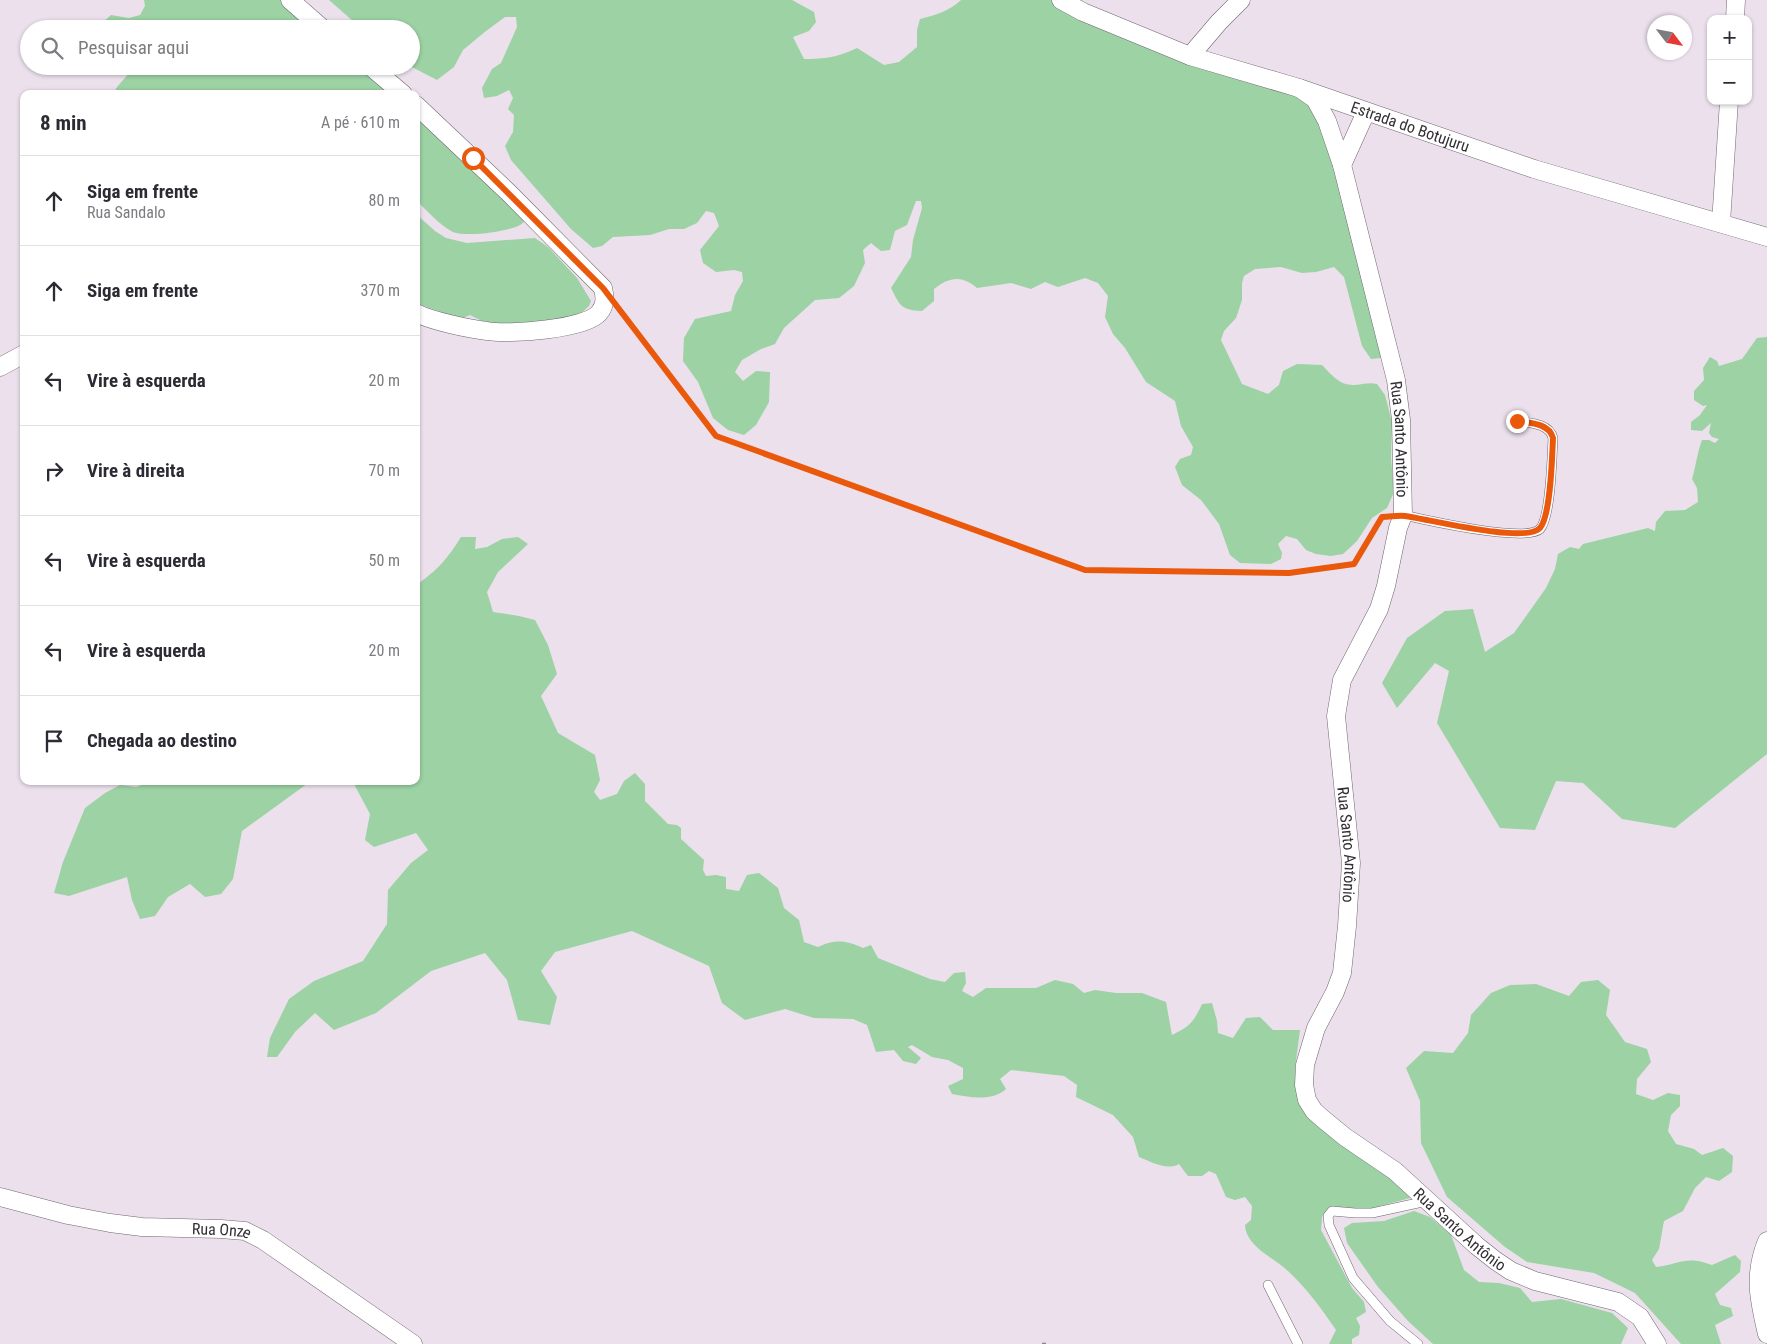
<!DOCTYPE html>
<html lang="pt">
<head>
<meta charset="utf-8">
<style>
	:root { --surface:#fff; --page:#f7f7f7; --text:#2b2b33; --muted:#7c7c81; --line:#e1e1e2 }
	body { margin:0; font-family:"Roboto Condensed",sans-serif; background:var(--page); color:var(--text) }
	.controls { position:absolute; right:15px; top:15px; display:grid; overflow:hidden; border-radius:10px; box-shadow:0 1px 4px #0004 }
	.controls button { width:45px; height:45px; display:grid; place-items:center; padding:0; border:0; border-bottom:1px solid var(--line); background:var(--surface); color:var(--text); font:25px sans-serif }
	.compass { position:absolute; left:1647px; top:15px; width:45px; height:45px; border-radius:50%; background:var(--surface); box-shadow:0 1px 4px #0004; rotate:122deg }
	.stop { position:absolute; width:15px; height:15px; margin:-11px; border:4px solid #ea580c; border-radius:50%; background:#fff }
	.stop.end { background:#ea580c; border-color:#fff; box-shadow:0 1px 5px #0008 }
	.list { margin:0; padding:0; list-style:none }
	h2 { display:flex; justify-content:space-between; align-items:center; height:65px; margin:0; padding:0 20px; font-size:21px }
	h2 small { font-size:16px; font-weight:400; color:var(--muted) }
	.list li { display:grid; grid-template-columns:32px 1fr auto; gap:15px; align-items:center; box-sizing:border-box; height:90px; padding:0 20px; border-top:1px solid var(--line) }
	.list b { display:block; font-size:19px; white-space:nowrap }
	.list p { margin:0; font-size:16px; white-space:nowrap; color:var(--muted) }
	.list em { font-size:16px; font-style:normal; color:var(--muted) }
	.icon { flex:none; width:28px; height:28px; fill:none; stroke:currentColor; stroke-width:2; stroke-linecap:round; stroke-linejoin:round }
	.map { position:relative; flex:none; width:1767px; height:1344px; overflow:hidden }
	.search { position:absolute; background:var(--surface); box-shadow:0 1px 4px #0004; left:20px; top:20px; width:400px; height:55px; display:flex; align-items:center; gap:12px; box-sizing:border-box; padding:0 18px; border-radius:28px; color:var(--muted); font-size:19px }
	.panel { position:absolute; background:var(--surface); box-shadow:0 1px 4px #0004; left:20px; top:90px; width:400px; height:695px; border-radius:10px }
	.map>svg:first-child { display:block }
	.green { fill:#9cd2a4 }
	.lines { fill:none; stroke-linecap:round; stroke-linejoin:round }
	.service-casing { stroke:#706671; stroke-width:10 }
	.minor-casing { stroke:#706671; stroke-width:19 }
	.path { stroke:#8c858d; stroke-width:2.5; stroke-dasharray:4 4; stroke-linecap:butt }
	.service { stroke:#fff; stroke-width:9 }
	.minor { stroke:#fff; stroke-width:18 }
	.route { stroke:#ea580c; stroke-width:6 }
	.labels { text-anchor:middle; stroke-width:5; stroke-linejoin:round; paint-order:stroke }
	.street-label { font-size:16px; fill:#332f34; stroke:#f8edf9 }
</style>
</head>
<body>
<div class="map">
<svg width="1767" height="1344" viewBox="0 0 1767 1344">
	<rect width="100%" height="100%" fill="#ebe0ec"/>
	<!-- green -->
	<path class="green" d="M144 0H285L316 29H99L101 24 111 15 129 18 140 15 145 6Z
		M329 0H792L814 12 816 22 809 31 793 37 804 59C824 59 839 57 857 48L884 65 899 62 917 47V30L920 19C935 15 950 11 961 0H1051L1080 16 1285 89 1309 105 1318 119 1341 185 1385 350 1381 358 1371 359 1362 346 1344 277 1334 267 1316 272 1302 273 1281 267 1255 269 1244 276 1242 283V300L1236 318 1224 331 1221 340 1242 384 1268 394 1279 385 1283 371 1297 364 1322 365C1331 374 1339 385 1353 385 1362 385 1368 382 1377 384L1385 395 1392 422 1391 458 1394 492 1387 508 1372 518 1357 541 1343 554 1331 556 1316 554 1306 550 1297 539 1286 536 1278 544 1282 553 1281 559 1271 564 1240 563 1230 555 1219 524 1201 500 1182 485 1175 467 1180 459 1191 455 1193 447 1181 426 1175 401 1146 382 1125 348 1113 334 1105 317 1108 296 1098 283 1085 278 1058 287 1045 282 1031 289 1011 283 977 288C962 275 949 277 934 289V301L922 311C901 310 900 306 891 288L911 257 913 240 922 208 921 201H916L907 225 895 231 890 250 881 251 871 243 863 250 865 263 854 286 839 298 815 300 784 328 775 344 761 349 742 360 735 372 743 381 756 371 770 372 769 402 756 425 744 435 728 430 713 418 698 382 683 361 684 338 695 319 731 311 735 295 743 281 742 272 734 270 716 272 703 263 700 250 719 226 714 213 706 211 697 223 684 229H669L650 235 613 237 602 246 593 248 571 229 511 160 505 146 513 132 514 115 508 109 513 98 509 90 497 96 484 98 482 88 492 69 501 63 517 27 516 17H505L486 31 463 50 454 67 437 80 410 66H411V29H362Z
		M134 66H363L396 94H113C118 83 128 77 134 66Z
		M416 111 526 216C525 220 524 223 520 225 508 232 463 238 451 231 440 225 426 210 416 200Z
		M416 214 435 231 446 238 467 243 535 238 548 247 577 278 591 301 589 306 577 317 507 326 486 323 470 315 460 319 416 303Z
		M1767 337V754L1675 828 1622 819 1583 783 1556 781 1535 830 1500 828 1437 723 1449 671 1435 663 1397 708 1382 683 1407 638 1445 611 1473 609 1485 652 1514 633 1546 588 1555 569 1558 554 1570 547 1579 549 1583 544 1648 528 1655 531 1656 522 1665 511 1685 510 1698 502 1697 488 1692 479C1696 466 1697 453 1702 440H1709L1715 443 1719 439 1712 437 1709 433 1711 423 1702 431 1691 430V422L1700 415 1707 405 1703 406 1694 400V391L1704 380 1703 368 1710 357 1717 361 1719 366 1742 359 1757 338Z
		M461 537H476L475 549 487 547 502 539 518 537 528 544 498 572 487 592 493 612 519 616 535 620 548 645 557 674 541 696 558 733 595 755 600 780 594 792 600 800 617 794 624 781 635 773 645 784V801L668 824 677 825 681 828V839L704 860 703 870 706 876 716 875 726 877V889L739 891 747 875 759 873 778 888 784 908 799 920 804 942 818 947C835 939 846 940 863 948L871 945 878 958 930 979 945 982 954 973 965 972 966 983 962 991 973 997 986 988H1036L1055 980 1073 984 1084 993 1095 990 1116 993H1142L1166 1002 1172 1035C1189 1027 1194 1022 1202 1004L1212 1003 1217 1021 1218 1033 1233 1038 1246 1018 1260 1017 1273 1030H1300L1295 1068 1301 1102 1414 1197 1369 1209 1332 1208 1322 1217 1321 1230 1352 1288 1364 1302 1366 1312 1356 1318 1360 1326 1359 1335 1352 1339V1344H1329L1336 1330C1322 1309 1307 1289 1289 1272 1275 1258 1246 1247 1245 1225L1251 1220 1252 1206 1245 1197 1235 1200 1226 1197 1216 1174 1209 1171 1202 1176H1188L1179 1164C1167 1171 1152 1162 1139 1157L1133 1137 1113 1115 1076 1097 1077 1085 1064 1076 1011 1070 1000 1079 1006 1089C992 1102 969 1097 952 1094L948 1086 963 1079V1068L948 1060 932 1057 912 1045 908 1047 921 1058 916 1064 903 1061 894 1050 876 1052 867 1025 853 1019 814 1018 785 1009 745 1020 722 1003 709 966 632 931 555 952 541 971 557 997 550 1025 518 1020 507 980 485 953 431 971 376 1013 334 1030 315 1013 295 1032 277 1057H267L270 1038 289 999 314 981 363 961 387 924 388 890 411 863 428 850 416 833 374 847 365 840 370 814 354 784 347 781H416V585C437 571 448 558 461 537Z
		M153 781H311L242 831 233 879 221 894 205 897 190 884 168 897 155 916 140 919 132 900 127 877 69 896 54 893 63 862 85 808 105 793 120 785 136 787Z
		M1598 980 1610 990 1606 1015 1625 1042 1647 1049 1651 1062 1637 1079 1636 1094 1653 1100 1668 1093 1680 1095V1106L1671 1115 1668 1131 1676 1144 1694 1149 1702 1155 1723 1148 1733 1156 1732 1172 1719 1181 1706 1177 1695 1188 1683 1211 1664 1221 1659 1249 1652 1260 1656 1267C1680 1264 1686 1255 1712 1265L1735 1255 1741 1261 1740 1272 1715 1294 1720 1305 1731 1308 1733 1316 1715 1325 1721 1344H1681L1635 1293 1594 1273 1527 1262 1505 1247 1447 1197 1421 1143 1420 1101 1406 1068 1424 1051 1453 1053 1468 1033 1471 1015 1491 993 1510 985 1536 984 1569 996 1581 982Z
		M1414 1211 1430 1217 1451 1235 1464 1270 1479 1282 1499 1283 1520 1288 1532 1302 1561 1299 1612 1313 1628 1328 1621 1344H1433L1408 1321 1378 1287 1347 1243 1344 1228 1352 1223 1384 1221Z"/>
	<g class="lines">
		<defs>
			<path id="service" d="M1403 515C1425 520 1525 543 1540 529 1551 517 1552 455 1553 438 1549 423 1530 423 1517 421
				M1268 1285 1298 1344
				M1418 1344 1390 1321 1353 1278 1329 1225 1328 1216 1332 1211 1355 1213H1372L1427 1201"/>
			<g id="minor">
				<path d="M290 0 323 29"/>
				<path id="s1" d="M1061 0 1083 12 1190 56 1299 88 1534 169 1767 237"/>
				<path d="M1735 19 1736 0"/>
				<path d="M1190 56 1219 22 1241 0"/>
				<path d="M370 66 403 94"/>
				<path id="s2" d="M1299 88 1315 99 1327 121 1342 165 1396 380 1401 420 1403 515 1398 528 1386 586 1379 609 1342 680 1336 716 1351 863 1347 926 1342 973 1335 992 1316 1028 1305 1065 1304 1085 1307 1100 1314 1111 1323 1119 1345 1137 1395 1171 1477 1246 1496 1261 1511 1271 1535 1281 1618 1302 1640 1317 1657 1344"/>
				<path d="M416 105 509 193 603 288C605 297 606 305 599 313 586 329 508 335 487 331 469 329 432 321 416 313"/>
				<path d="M1342 165 1366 112"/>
				<path d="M1721 223 1729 101"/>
				<path d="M0 367 24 354"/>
				<path id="s3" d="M0 1197 68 1215 110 1223 142 1227 221 1229 245 1231 263 1240 413 1344"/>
				<path d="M1767 1241C1753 1275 1759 1300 1767 1334"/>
			</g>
		</defs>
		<!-- service casing -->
		<use href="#service" class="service-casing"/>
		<!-- minor casing -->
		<use href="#minor" class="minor-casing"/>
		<!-- path -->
		<path class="path" d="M619 309 716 436 1085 570 1289 573 1354 564 1382 517H1386
			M1042 1344H1047"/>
		<!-- service -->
		<use href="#service" class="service"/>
		<!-- minor -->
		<use href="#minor" class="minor"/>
	</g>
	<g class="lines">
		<!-- route -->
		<path class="route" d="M473 158 603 288 716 436 1085 570 1289 573 1354 564 1382 517C1390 517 1398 515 1405 516 1428 519 1526 544 1540 528 1551 515 1552 456 1553 438 1549 423 1530 423 1517 421"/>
	</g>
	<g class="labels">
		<!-- street labels -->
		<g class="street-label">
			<text dy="6" stroke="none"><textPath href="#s1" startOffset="372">Estrada do Botujuru</textPath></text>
			<text dy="6" stroke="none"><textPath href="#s2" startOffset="372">Rua Santo Antônio</textPath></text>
			<text dy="6" stroke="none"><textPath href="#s2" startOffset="791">Rua Santo Antônio</textPath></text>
			<text dy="6" stroke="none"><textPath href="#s2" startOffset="1256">Rua Santo Antônio</textPath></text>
			<text dy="6" stroke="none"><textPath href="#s3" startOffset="225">Rua Onze</textPath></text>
		</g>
	</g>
</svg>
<div class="controls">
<button>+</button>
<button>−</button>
</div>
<svg class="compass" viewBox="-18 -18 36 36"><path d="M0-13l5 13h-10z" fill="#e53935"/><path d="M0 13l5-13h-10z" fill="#7c7c81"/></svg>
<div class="stop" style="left:473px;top:158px"></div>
<div class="stop end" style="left:1517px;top:421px"></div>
<div class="search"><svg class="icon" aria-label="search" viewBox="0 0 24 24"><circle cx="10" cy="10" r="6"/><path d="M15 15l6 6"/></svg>Pesquisar aqui</div>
<section class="panel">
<h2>8 min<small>A pé · 610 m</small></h2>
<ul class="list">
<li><svg class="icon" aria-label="ahead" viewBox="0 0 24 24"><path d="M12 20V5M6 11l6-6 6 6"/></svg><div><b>Siga em frente</b><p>Rua Sandalo</p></div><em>80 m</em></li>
<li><svg class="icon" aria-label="ahead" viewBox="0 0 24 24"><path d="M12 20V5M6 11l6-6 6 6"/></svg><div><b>Siga em frente</b></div><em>370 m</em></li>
<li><svg class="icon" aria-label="left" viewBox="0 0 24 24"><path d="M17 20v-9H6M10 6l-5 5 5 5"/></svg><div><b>Vire à esquerda</b></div><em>20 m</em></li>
<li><svg class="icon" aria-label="right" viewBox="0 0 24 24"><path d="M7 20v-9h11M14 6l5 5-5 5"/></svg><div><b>Vire à direita</b></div><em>70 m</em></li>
<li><svg class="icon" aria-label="left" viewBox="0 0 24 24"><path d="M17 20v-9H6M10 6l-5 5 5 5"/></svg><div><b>Vire à esquerda</b></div><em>50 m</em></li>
<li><svg class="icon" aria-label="left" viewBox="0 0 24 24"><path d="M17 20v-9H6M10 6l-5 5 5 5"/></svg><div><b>Vire à esquerda</b></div><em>20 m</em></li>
<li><svg class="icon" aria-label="arrive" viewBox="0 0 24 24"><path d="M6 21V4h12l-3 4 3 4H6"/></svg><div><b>Chegada ao destino</b></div></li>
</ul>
</section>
</div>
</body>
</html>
